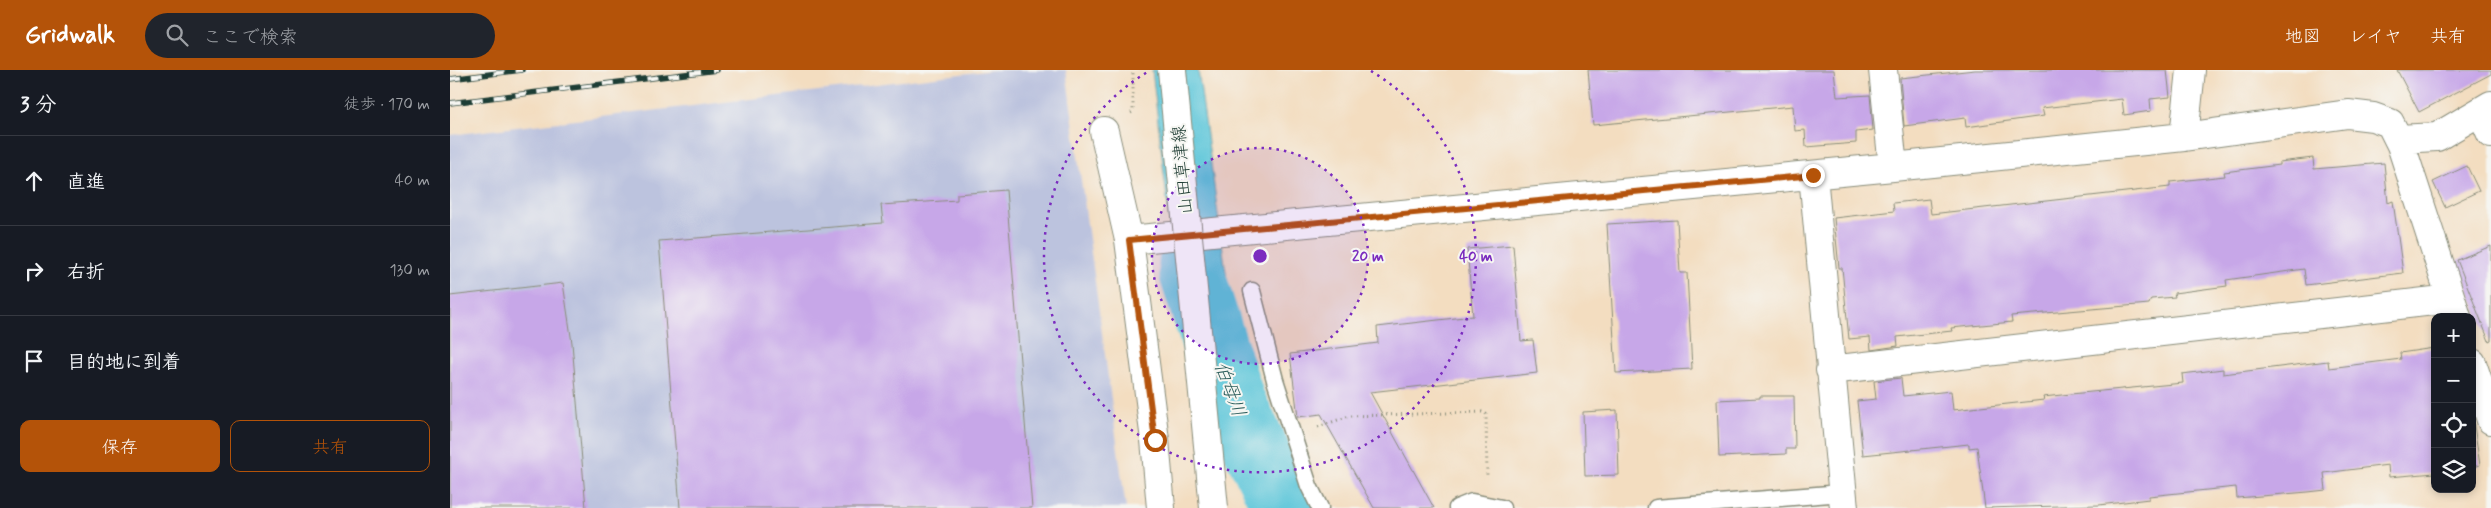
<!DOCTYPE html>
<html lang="ja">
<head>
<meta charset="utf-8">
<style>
	:root { --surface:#171b24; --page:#20242c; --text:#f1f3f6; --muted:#9ea1a6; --line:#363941; --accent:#b45309 }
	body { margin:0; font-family:Mynerve,"Klee One",sans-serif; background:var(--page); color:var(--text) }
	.controls { position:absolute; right:15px; bottom:15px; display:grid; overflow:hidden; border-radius:10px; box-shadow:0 2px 8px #0003 }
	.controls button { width:45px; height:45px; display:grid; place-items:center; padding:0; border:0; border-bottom:1px solid var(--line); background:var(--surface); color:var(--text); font:25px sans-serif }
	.stop { position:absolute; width:15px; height:15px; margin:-11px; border:4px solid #b45309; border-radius:50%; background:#fff }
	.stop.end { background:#b45309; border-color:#fff; box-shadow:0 1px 5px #0008 }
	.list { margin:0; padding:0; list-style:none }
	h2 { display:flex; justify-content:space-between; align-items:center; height:65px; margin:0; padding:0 20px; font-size:21px }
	h2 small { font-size:16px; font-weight:400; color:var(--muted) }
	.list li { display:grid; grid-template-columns:32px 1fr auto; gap:15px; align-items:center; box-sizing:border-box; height:90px; padding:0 20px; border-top:1px solid var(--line) }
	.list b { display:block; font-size:19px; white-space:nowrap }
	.list em { font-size:16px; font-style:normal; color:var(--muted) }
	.actions { display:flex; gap:10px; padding:15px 20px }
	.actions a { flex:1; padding:11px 0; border:1px solid var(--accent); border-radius:10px; text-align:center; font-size:18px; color:var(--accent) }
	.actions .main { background:var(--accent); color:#fff }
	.icon { flex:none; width:28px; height:28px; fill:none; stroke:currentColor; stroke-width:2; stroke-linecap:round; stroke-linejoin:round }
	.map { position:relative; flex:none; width:2041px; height:438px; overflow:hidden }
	header { display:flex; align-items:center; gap:30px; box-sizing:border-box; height:70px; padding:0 25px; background:var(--accent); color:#fff }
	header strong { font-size:24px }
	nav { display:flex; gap:28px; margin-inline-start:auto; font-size:18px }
	.search { width:350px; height:45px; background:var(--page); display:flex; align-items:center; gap:12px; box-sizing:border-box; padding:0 18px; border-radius:28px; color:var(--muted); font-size:19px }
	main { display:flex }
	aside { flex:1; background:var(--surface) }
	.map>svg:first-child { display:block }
	.industrial { fill:#bcc3de }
	.water { fill:#5dc6d9; stroke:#3e8286 }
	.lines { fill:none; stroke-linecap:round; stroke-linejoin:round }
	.river { stroke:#5dc6d9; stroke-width:65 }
	.building { fill:#c7a7e8 }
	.lane-casing { stroke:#898d7a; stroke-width:19 }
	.street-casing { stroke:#898d7a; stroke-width:30 }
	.path { stroke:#898d7a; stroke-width:3; stroke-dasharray:1 4; stroke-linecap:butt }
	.lane { stroke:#fff; stroke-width:16 }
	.street { stroke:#fff; stroke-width:28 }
	.rail-casing { stroke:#1f3d34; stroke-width:5.5 }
	.rail { stroke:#f6f6f2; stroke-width:4; stroke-dasharray:11; stroke-linecap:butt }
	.secondary-bridge-casing { stroke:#898d7a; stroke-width:30; stroke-linecap:butt }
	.secondary-bridge { stroke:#fff; stroke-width:28 }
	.route { stroke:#b45309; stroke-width:6 }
	.ring { fill:none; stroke:#7b2cbf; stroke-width:2.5; stroke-dasharray:2.5 5 }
	.labels { text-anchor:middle; stroke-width:4; stroke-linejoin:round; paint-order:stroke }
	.street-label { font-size:18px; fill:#1f3d34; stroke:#f6f6f2 }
	.water-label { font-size:19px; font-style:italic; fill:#2e5f5d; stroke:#f6f6f2 }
	.centre { fill:#7b2cbf; stroke:#f6f6f2; stroke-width:2.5 }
	.ring-label { font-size:15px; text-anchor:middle; font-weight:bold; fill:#7b2cbf; stroke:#f6f6f2; stroke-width:4; stroke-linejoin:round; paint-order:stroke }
</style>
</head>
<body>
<header>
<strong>Gridwalk</strong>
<div class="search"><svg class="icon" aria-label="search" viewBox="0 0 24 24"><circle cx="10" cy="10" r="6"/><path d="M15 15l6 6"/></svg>ここで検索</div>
<nav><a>地図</a><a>レイヤ</a><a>共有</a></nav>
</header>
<main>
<aside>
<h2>3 分<small>徒歩 · 170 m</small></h2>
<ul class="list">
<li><svg class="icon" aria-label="ahead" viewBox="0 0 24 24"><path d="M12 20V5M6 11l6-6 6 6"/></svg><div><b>直進</b></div><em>40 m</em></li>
<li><svg class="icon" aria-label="right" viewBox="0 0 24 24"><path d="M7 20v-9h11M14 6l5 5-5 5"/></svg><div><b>右折</b></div><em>130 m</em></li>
<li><svg class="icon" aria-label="arrive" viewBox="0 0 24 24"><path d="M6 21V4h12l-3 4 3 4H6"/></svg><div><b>目的地に到着</b></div></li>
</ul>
<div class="actions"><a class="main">保存</a><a>共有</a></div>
</aside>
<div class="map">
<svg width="2041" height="438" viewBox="0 0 2041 438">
	<rect width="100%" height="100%" fill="#f6f6f2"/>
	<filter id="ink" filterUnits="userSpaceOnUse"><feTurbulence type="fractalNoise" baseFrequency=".02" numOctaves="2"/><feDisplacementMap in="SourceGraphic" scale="10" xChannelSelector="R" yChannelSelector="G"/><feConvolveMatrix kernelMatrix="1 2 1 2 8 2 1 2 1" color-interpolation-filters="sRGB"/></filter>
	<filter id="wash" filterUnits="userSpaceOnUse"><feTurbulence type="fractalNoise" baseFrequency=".0096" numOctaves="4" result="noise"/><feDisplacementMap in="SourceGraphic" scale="20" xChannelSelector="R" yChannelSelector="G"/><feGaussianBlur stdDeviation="1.12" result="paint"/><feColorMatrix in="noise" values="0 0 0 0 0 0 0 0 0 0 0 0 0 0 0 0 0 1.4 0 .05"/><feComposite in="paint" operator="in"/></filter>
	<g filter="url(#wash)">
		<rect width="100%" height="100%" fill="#f3ddc0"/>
		<!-- industrial -->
		<path class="industrial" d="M544 0H616L676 438H0V65Z"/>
		<!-- water -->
		<path class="water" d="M702 0H748L785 267 764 273 740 266 727 215Z"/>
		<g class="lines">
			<!-- river -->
			<path class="river" d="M741 194 742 204 783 332 835 438"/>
		</g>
		<g id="blocks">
			<!-- building -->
			<path class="building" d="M1138 0H1384L1387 27 1420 25 1423 60 1406 62V73L1356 77 1355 60 1345 61 1343 36 1143 55Z
				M1525 0H1717L1720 27 1700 29 1701 41 1674 45 1672 29 1592 38 1594 46 1516 57 1515 48 1454 56 1450 8Z
				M1947 0H2041V4L1969 42Z
				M1863 88 1864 99 1934 93 1938 133 1943 131 1953 203 1856 215 1854 199 1776 210 1777 216 1724 223 1725 227 1701 229 1699 234 1561 246 1562 252 1501 258 1502 261 1447 267 1448 276 1421 280 1420 267 1399 269 1392 198H1389L1384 148 1444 141 1443 133 1479 129 1481 144 1720 117V112L1775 106 1774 102 1829 95V92Z
				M2017 96 2029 121 1995 137 1983 112Z
				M556 120 582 438H230L209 171 433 153 431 135 507 130V124Z
				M1227 150 1230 203H1237L1242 299 1166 303 1157 154Z
				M1063 175 1071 271 1083 270 1087 303 920 322 984 438H924L871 344 848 347 840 284 928 273 927 257 1023 246 1017 179Z
				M2041 176V270L2039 271 2007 190Z
				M113 213 122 273 136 438H0V226Z
				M1984 278 1985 403 1939 407 1938 395 1874 403 1876 420 1858 422 1787 428 1786 417 1699 426V429L1649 435 1535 438 1527 377 1519 378V374L1413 385 1407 331 1426 329 1424 311 1451 308 1453 326 1501 321 1503 340 1594 330 1593 327 1621 324 1733 313 1732 304 1773 299V304L1878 291 1879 298 1951 289 1950 283Z
				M1310 326H1344L1345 379H1336V384L1269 387 1267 330 1310 328Z
				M1167 340 1169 405 1135 406 1133 342Z
				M2022 343 2030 395 2022 397Z"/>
		</g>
	</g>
	<g filter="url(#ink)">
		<use href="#blocks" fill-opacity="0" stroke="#898d7a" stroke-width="1"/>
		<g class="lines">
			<defs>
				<path id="lane" d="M802 221 825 310 859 416 870 438
					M1007 438 1022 432 1052 438
					M1206 438 1392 423"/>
				<path id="street" d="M1433 0 1443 97
					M2031 41 2041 64
					M654 61 679 170 705 370 711 438
					M1734 67 1741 0
					M1948 69 1987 67 2041 35
					M1363 105 1394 438
					M679 170 1443 97 1734 67 1898 44 1923 47 1940 53 1951 75 2007 247
					M2022 293 2041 350
					M1380 300 2001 229"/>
			</defs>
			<!-- lane casing -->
			<use href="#lane" class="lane-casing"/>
			<!-- street casing -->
			<use href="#street" class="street-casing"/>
			<!-- path -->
			<path class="path" d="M681 43 683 42V0
				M868 357 899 346 1032 342 1036 344 1037 407"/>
			<!-- lane -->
			<use href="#lane" class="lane"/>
			<!-- street -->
			<use href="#street" class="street"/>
			<defs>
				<path id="rail" d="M0 9 72 0
					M0 33 267 0"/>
			</defs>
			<!-- rail casing -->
			<use href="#rail" class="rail-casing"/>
			<!-- rail -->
			<use href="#rail" class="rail"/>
			<defs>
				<path id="secondary-bridge" d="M722 0 764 438"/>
			</defs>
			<!-- secondary-bridge casing -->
			<use href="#secondary-bridge" class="secondary-bridge-casing"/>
			<!-- secondary-bridge -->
			<use href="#secondary-bridge" class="secondary-bridge"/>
		</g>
	</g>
	<g class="lines" filter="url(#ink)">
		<!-- route -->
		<path class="route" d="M705 370 679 170 1363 105"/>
	</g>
	<!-- distance rings -->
	<circle cx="810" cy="186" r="108" fill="#7b2cbf" fill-opacity=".12"/>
	<g class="ring">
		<circle cx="810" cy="186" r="108"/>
		<path d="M921 1A216 216 0 1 1 699 1"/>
	</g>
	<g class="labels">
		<!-- street labels -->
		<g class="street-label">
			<text transform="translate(732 100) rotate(-95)" y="6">山田草津線</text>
		</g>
		<!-- water labels -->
		<g class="water-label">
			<text transform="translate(781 319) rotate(70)" y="7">伯母川</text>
		</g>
	</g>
	<circle cx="810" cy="186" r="8" class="centre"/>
	<g class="ring-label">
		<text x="918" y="191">20 m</text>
		<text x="1026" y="191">40 m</text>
	</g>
</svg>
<div class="controls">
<button>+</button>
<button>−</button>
<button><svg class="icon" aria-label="locate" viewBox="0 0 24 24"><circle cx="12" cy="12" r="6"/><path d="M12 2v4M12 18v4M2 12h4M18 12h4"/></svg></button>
<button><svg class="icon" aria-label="layers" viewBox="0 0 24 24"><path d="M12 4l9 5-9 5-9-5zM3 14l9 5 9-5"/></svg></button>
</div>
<div class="stop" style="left:705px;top:370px"></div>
<div class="stop end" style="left:1363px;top:105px"></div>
</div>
</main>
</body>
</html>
